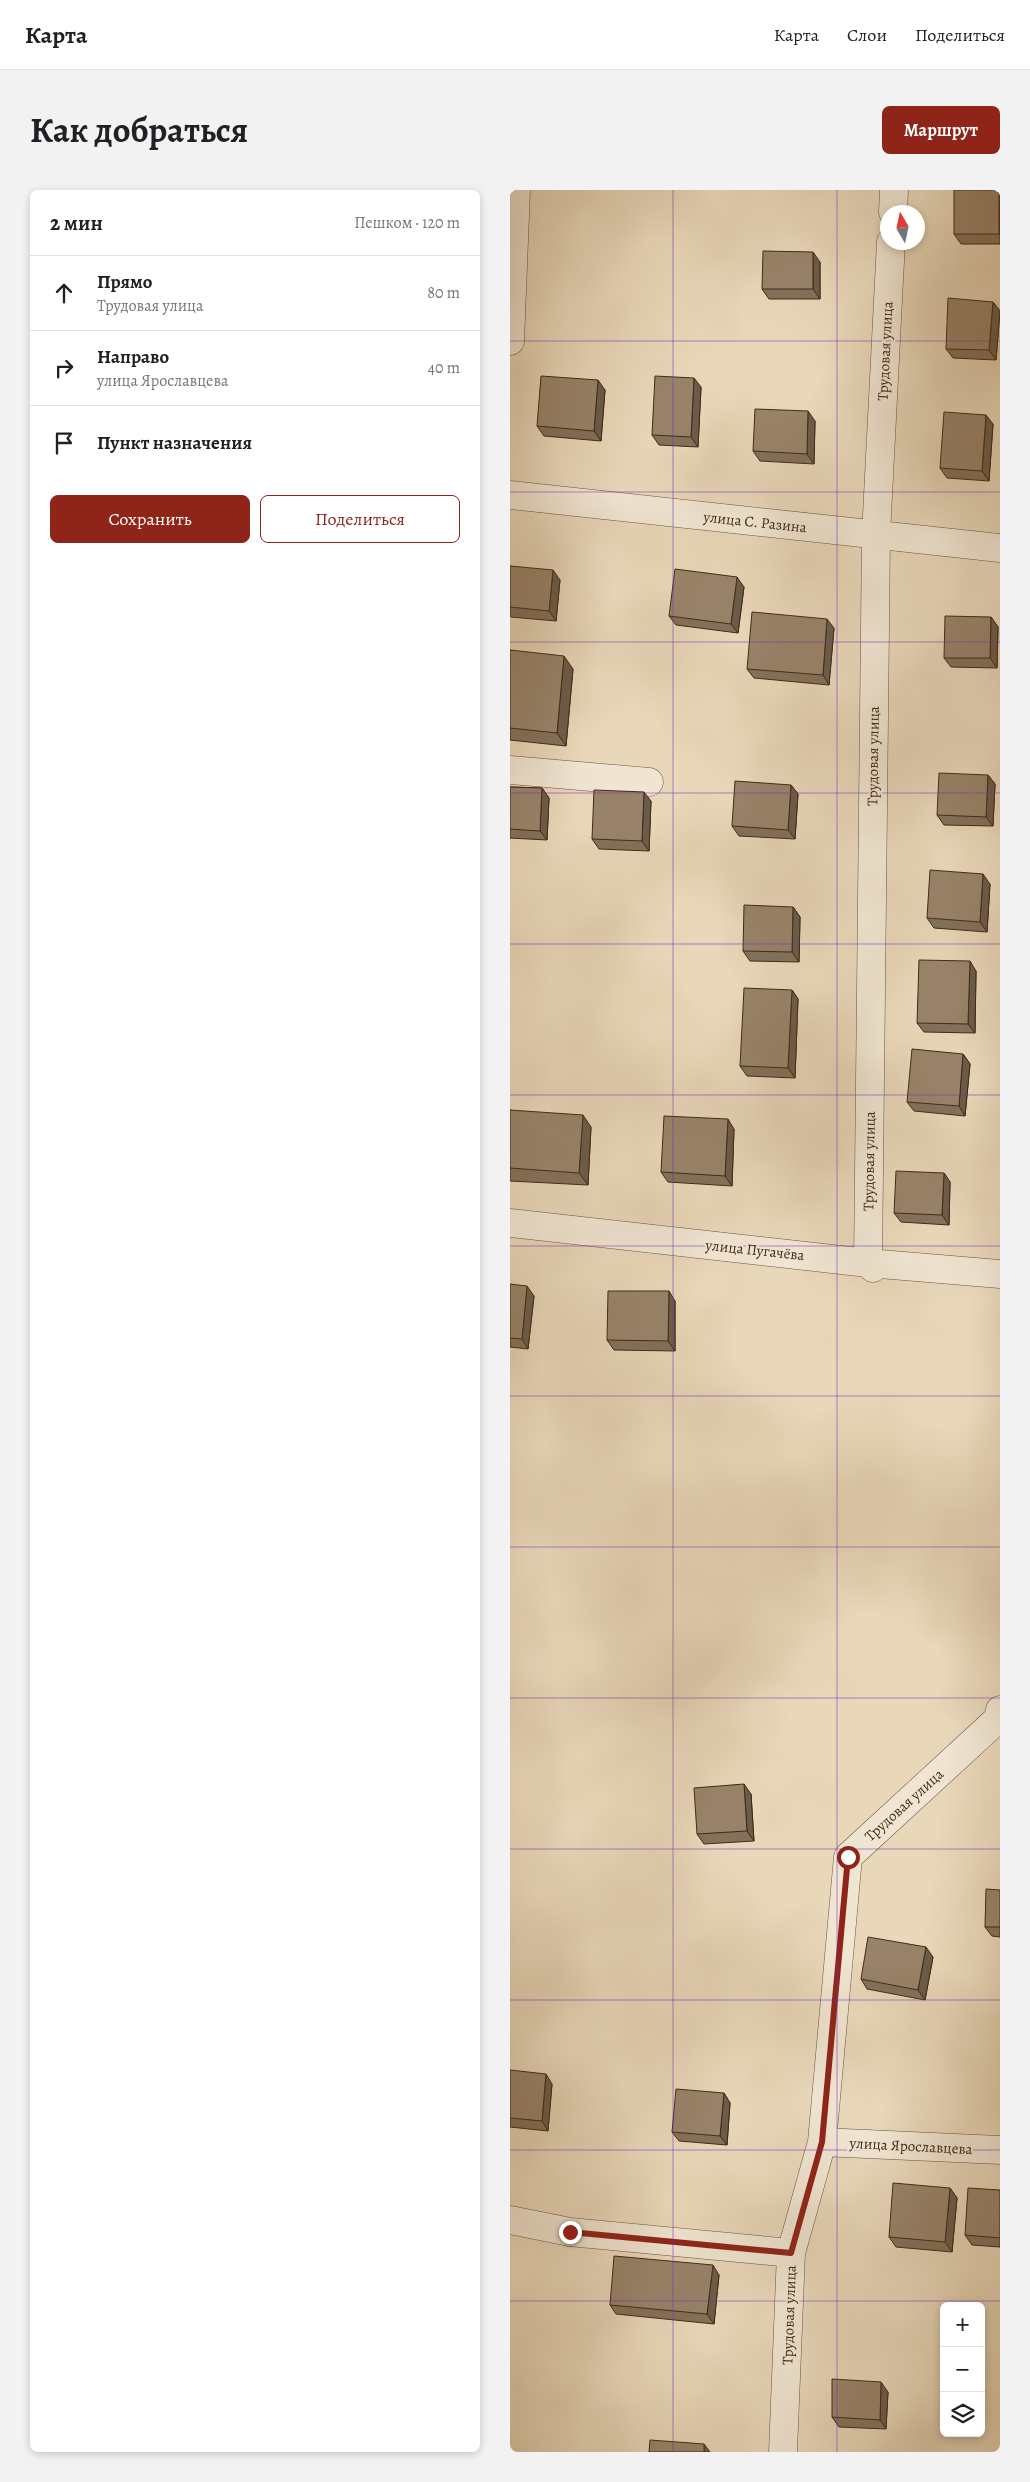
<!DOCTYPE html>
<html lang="ru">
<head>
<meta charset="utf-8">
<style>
	:root { --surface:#fff; --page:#f2f2f2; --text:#202124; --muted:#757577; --line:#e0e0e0; --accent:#8f2418 }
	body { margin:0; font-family:Alegreya,serif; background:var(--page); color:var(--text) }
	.controls { position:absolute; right:15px; bottom:15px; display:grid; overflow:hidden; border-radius:8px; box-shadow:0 2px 8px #0003 }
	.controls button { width:45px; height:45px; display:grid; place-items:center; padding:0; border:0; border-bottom:1px solid var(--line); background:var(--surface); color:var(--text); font:25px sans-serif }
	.compass { position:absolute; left:370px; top:15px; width:45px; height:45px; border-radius:50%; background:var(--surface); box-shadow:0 2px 8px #0003; rotate:351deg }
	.stop { position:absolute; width:15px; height:15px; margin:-11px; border:4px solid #8f2418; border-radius:50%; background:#fff }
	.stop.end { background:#8f2418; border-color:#fff; box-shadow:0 1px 5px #0008 }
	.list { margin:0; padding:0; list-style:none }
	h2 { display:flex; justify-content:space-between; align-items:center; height:65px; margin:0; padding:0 20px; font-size:21px }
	h2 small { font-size:16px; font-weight:400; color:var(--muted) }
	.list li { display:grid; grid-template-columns:32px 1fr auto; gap:15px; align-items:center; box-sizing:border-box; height:75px; padding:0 20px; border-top:1px solid var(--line) }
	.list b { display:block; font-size:19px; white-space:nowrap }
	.list p { margin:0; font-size:16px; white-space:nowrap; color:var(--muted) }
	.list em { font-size:16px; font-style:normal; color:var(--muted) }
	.actions { display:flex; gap:10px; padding:15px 20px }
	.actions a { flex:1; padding:11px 0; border:1px solid var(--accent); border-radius:8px; text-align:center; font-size:18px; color:var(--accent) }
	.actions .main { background:var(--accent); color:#fff }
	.icon { flex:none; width:28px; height:28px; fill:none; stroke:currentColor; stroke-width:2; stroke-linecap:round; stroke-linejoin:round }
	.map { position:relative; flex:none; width:490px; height:2262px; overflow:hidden; border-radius:8px }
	header { display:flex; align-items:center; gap:30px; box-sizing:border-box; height:70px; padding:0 25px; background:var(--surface); border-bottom:1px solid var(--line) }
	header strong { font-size:24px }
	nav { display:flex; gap:28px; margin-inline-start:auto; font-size:18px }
	.intro { display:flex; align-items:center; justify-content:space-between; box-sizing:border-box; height:120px; padding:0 30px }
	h1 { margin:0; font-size:35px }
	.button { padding:12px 22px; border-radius:8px; background:var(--accent); color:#fff; font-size:18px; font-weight:700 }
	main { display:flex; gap:30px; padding:0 30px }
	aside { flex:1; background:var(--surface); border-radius:8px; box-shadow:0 2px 8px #0003 }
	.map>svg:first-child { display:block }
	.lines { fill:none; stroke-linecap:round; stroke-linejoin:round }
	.minor-casing { stroke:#6c543e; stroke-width:29 }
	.tertiary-casing { stroke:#6c543e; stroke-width:29 }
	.minor { stroke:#f0e5d2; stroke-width:28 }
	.tertiary { stroke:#f0e5d2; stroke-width:28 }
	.wall { fill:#83715b; stroke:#422915 }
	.shaded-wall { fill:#6a5c4a; stroke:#422915 }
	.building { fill:#98836a; stroke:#422915 }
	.route { stroke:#8f2418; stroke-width:6 }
	.grid { fill:none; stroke:#7b2cbf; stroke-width:1; stroke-opacity:0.55 }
	.labels { text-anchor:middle; stroke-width:4; stroke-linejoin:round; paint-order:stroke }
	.street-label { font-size:15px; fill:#422915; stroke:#f0e5d2 }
</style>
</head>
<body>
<header>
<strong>Карта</strong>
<nav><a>Карта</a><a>Слои</a><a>Поделиться</a></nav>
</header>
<div class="intro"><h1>Как добраться</h1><a class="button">Маршрут</a></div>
<main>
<aside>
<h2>2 мин<small>Пешком · 120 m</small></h2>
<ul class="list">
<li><svg class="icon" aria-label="ahead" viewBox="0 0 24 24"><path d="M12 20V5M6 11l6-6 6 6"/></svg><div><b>Прямо</b><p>Трудовая улица</p></div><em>80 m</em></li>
<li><svg class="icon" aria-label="right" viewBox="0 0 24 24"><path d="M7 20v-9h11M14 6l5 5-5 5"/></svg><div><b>Направо</b><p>улица Ярославцева</p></div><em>40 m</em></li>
<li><svg class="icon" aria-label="arrive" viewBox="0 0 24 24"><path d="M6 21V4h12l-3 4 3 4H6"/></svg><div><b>Пункт назначения</b></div></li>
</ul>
<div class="actions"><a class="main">Сохранить</a><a>Поделиться</a></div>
</aside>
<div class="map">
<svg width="490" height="2262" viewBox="0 0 490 2262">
	<rect width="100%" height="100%" fill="#e8d7b9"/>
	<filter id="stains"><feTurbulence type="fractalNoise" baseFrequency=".004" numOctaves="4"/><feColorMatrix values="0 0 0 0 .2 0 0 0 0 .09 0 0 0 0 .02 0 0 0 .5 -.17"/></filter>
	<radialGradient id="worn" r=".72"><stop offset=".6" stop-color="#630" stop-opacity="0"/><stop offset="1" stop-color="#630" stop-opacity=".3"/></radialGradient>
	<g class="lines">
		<defs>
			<path id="minor" d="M383 22 384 0
				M0 151 6 0
				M0 305 490 358
				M0 580 139 592
				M363 1078 358 1073 366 345 381 52
				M312 1952 490 1960
				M0 2030 60 2042 281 2063
				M273 2262 281 2063 312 1952 338 1667 488 1529 490 1520"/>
			<path id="tertiary" d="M0 1033 358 1073 490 1084"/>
		</defs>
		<!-- minor casing -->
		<use href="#minor" class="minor-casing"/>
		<!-- tertiary casing -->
		<use href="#tertiary" class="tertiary-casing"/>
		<!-- minor -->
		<use href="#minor" class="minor"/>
		<!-- tertiary -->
		<use href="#tertiary" class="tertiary"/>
	</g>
	<!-- wall -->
	<path class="wall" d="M490 0V54H451L444 44Z
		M310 72V109H259L252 99Z
		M483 112 490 121 486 170 443 168 436 159Z
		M191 197 188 257 149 255 142 245Z
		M95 200 91 251 34 246 27 236Z
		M305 231 304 274 250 271 243 261Z
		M483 234 479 291 437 288 430 278Z
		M0 376 50 390 46 431 1 427 0 425Z
		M234 397 228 443 166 435 159 426Z
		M481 427 488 437 487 478 441 477 434 468Z
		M324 438 319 495 244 488 237 479Z
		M0 460 63 479 56 556 0 550Z
		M478 585 485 594 483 636 434 635 427 625Z
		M281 595 288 604 285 649 229 646 222 636Z
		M0 597 32 598 39 608 37 650 0 648Z
		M141 611 139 661 89 659 82 649Z
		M480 694 477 742 424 738 417 728Z
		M283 717 290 727 289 772 240 771 233 761Z
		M466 781 465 843 414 842 407 833Z
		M282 800 288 809 285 888 237 886 230 876Z
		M453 864 460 874 455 926 404 921 397 912Z
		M0 920 81 937 78 995 0 991Z
		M224 939 222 996 158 992 151 982Z
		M434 983 440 992 439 1035 391 1032 384 1023Z
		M0 1094 24 1106 18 1159 0 1157Z
		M165 1111V1161L104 1160 97 1150Z
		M241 1604 244 1651 194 1654 187 1644Z
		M490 1700V1747L482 1746 475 1737Z
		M423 1767 415 1810 357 1799 351 1789Z
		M0 1880 42 1894 38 1941 0 1937Z
		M214 1903 220 1913 217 1955 169 1951 162 1942Z
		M440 1998 447 2008 442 2062 386 2057 379 2047Z
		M490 2000V2057L462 2055 455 2045Z
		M209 2085 204 2134 106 2124 100 2115Z
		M378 2202 376 2239 329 2237 322 2227Z"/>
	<!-- shaded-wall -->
	<path class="shaded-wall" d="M489 0H490V45L489 44Z
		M303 62 310 72V109L303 99Z
		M483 112 490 121 486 170 479 160Z
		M184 188 191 197 188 257 181 247Z
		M88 190 95 200 91 251 84 241Z
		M298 221 305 231 304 274 297 264Z
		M476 225 483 234 479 291 472 281Z
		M43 380 50 390 46 431 39 421Z
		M227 387 234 397 228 443 221 434Z
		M481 427 488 437 487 478 480 468Z
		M317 429 324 438 319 495 313 485Z
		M54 466 63 479 56 556 47 543Z
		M478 585 485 594 483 636 476 627Z
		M281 595 288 604 285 649 278 640Z
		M32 598 39 608 37 650 30 641Z
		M134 602 141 611 139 661 132 651Z
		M473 684 480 694 477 742 470 732Z
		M283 717 290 727 289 772 282 762Z
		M460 771 466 781 465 843 458 834Z
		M282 800 288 809 285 888 278 878Z
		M453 864 460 874 455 926 449 916Z
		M73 925 81 937 78 995 69 983Z
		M218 929 224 939 222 996 215 986Z
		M434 983 440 992 439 1035 432 1025Z
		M17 1096 24 1106 18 1159 12 1149Z
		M159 1101 165 1111V1161L158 1151Z
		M234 1594 241 1604 244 1651 237 1641Z
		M416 1757 423 1767 415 1810 408 1800Z
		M36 1884 42 1894 38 1941 32 1931Z
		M214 1903 220 1913 217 1955 210 1946Z
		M440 1998 447 2008 442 2062 435 2052Z
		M203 2075 209 2085 204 2134 197 2124Z
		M371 2192 378 2202 376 2239 370 2230Z
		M194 2254 200 2262H194Z"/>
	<!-- building -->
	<path class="building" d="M444 0H489V44H444Z
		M253 61 303 62V99H252Z
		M438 108 483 112 479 160 436 159Z
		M31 186 88 190 84 241 27 236Z
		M145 186 184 188 181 247 142 245Z
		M245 219 298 221 297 264 243 261Z
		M434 222 476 225 472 281 430 278Z
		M0 376 43 380 39 421 0 417Z
		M165 379 227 387 221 434 159 426Z
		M242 422 317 429 313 485 237 479Z
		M435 426 481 427 480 468H434Z
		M0 460 54 466 47 543 0 538Z
		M429 583 478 585 476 627 427 625Z
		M225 591 281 595 278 640 222 636Z
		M0 597 32 598 30 641 0 639Z
		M84 600 134 602 132 651 82 649Z
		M420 680 473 684 470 732 417 728Z
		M234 715 283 717 282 762 233 761Z
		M409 770 460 771 458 834 407 833Z
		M234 798 282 800 278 878 230 876Z
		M402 859 453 864 449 916 397 912Z
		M0 920 73 925 69 983 0 978Z
		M154 926 218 929 215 986 151 982Z
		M386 981 434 983 432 1025 384 1023Z
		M0 1094 17 1096 12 1149 0 1148Z
		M98 1101H159L158 1151 97 1150Z
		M234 1594 237 1641 187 1644 184 1598Z
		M476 1699 490 1700V1737H475Z
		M358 1747 416 1757 408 1800 351 1789Z
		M0 1880 36 1884 32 1931 0 1928Z
		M166 1899 214 1903 210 1946 162 1942Z
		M383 1993 440 1998 435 2052 379 2047Z
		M458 1998 490 2000V2048L455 2045Z
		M104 2066 203 2075 197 2124 100 2115Z
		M322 2189 371 2192 370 2230 322 2227Z
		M140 2250 194 2254V2262H139Z"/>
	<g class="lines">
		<!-- route -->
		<path class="route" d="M60 2042 281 2063 312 1952 338 1667"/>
	</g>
	<!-- grid -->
	<path class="grid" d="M163 0V2262M327 0V2262M0 151H490M0 302H490M0 452H490M0 603H490M0 754H490M0 905H490M0 1056H490M0 1206H490M0 1357H490M0 1508H490M0 1659H490M0 1810H490M0 1960H490M0 2111H490"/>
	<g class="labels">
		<!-- street labels -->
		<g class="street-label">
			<text transform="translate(375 161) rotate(-87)" y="5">Трудовая улица</text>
			<text transform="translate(245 332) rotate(6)" y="5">улица С. Разина</text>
			<text transform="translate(363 566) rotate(-89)" y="5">Трудовая улица</text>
			<text transform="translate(359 971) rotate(-89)" y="5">Трудовая улица</text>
			<text transform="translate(245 1060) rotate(6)" y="5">улица Пугачёва</text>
			<text transform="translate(394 1615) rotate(-42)" y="5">Трудовая улица</text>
			<text transform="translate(401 1956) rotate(3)" y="5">улица Ярославцева</text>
			<text transform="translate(279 2125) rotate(-88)" y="5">Трудовая улица</text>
		</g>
	</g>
	<rect width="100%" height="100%" filter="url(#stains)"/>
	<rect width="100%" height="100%" fill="url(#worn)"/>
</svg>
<div class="controls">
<button>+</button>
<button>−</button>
<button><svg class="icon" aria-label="layers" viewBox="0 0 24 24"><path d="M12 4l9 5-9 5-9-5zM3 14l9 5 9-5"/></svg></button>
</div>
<svg class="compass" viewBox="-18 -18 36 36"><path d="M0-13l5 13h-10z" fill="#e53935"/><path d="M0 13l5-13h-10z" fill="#757577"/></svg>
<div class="stop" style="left:338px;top:1667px"></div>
<div class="stop end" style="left:60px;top:2042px"></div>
</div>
</main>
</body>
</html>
